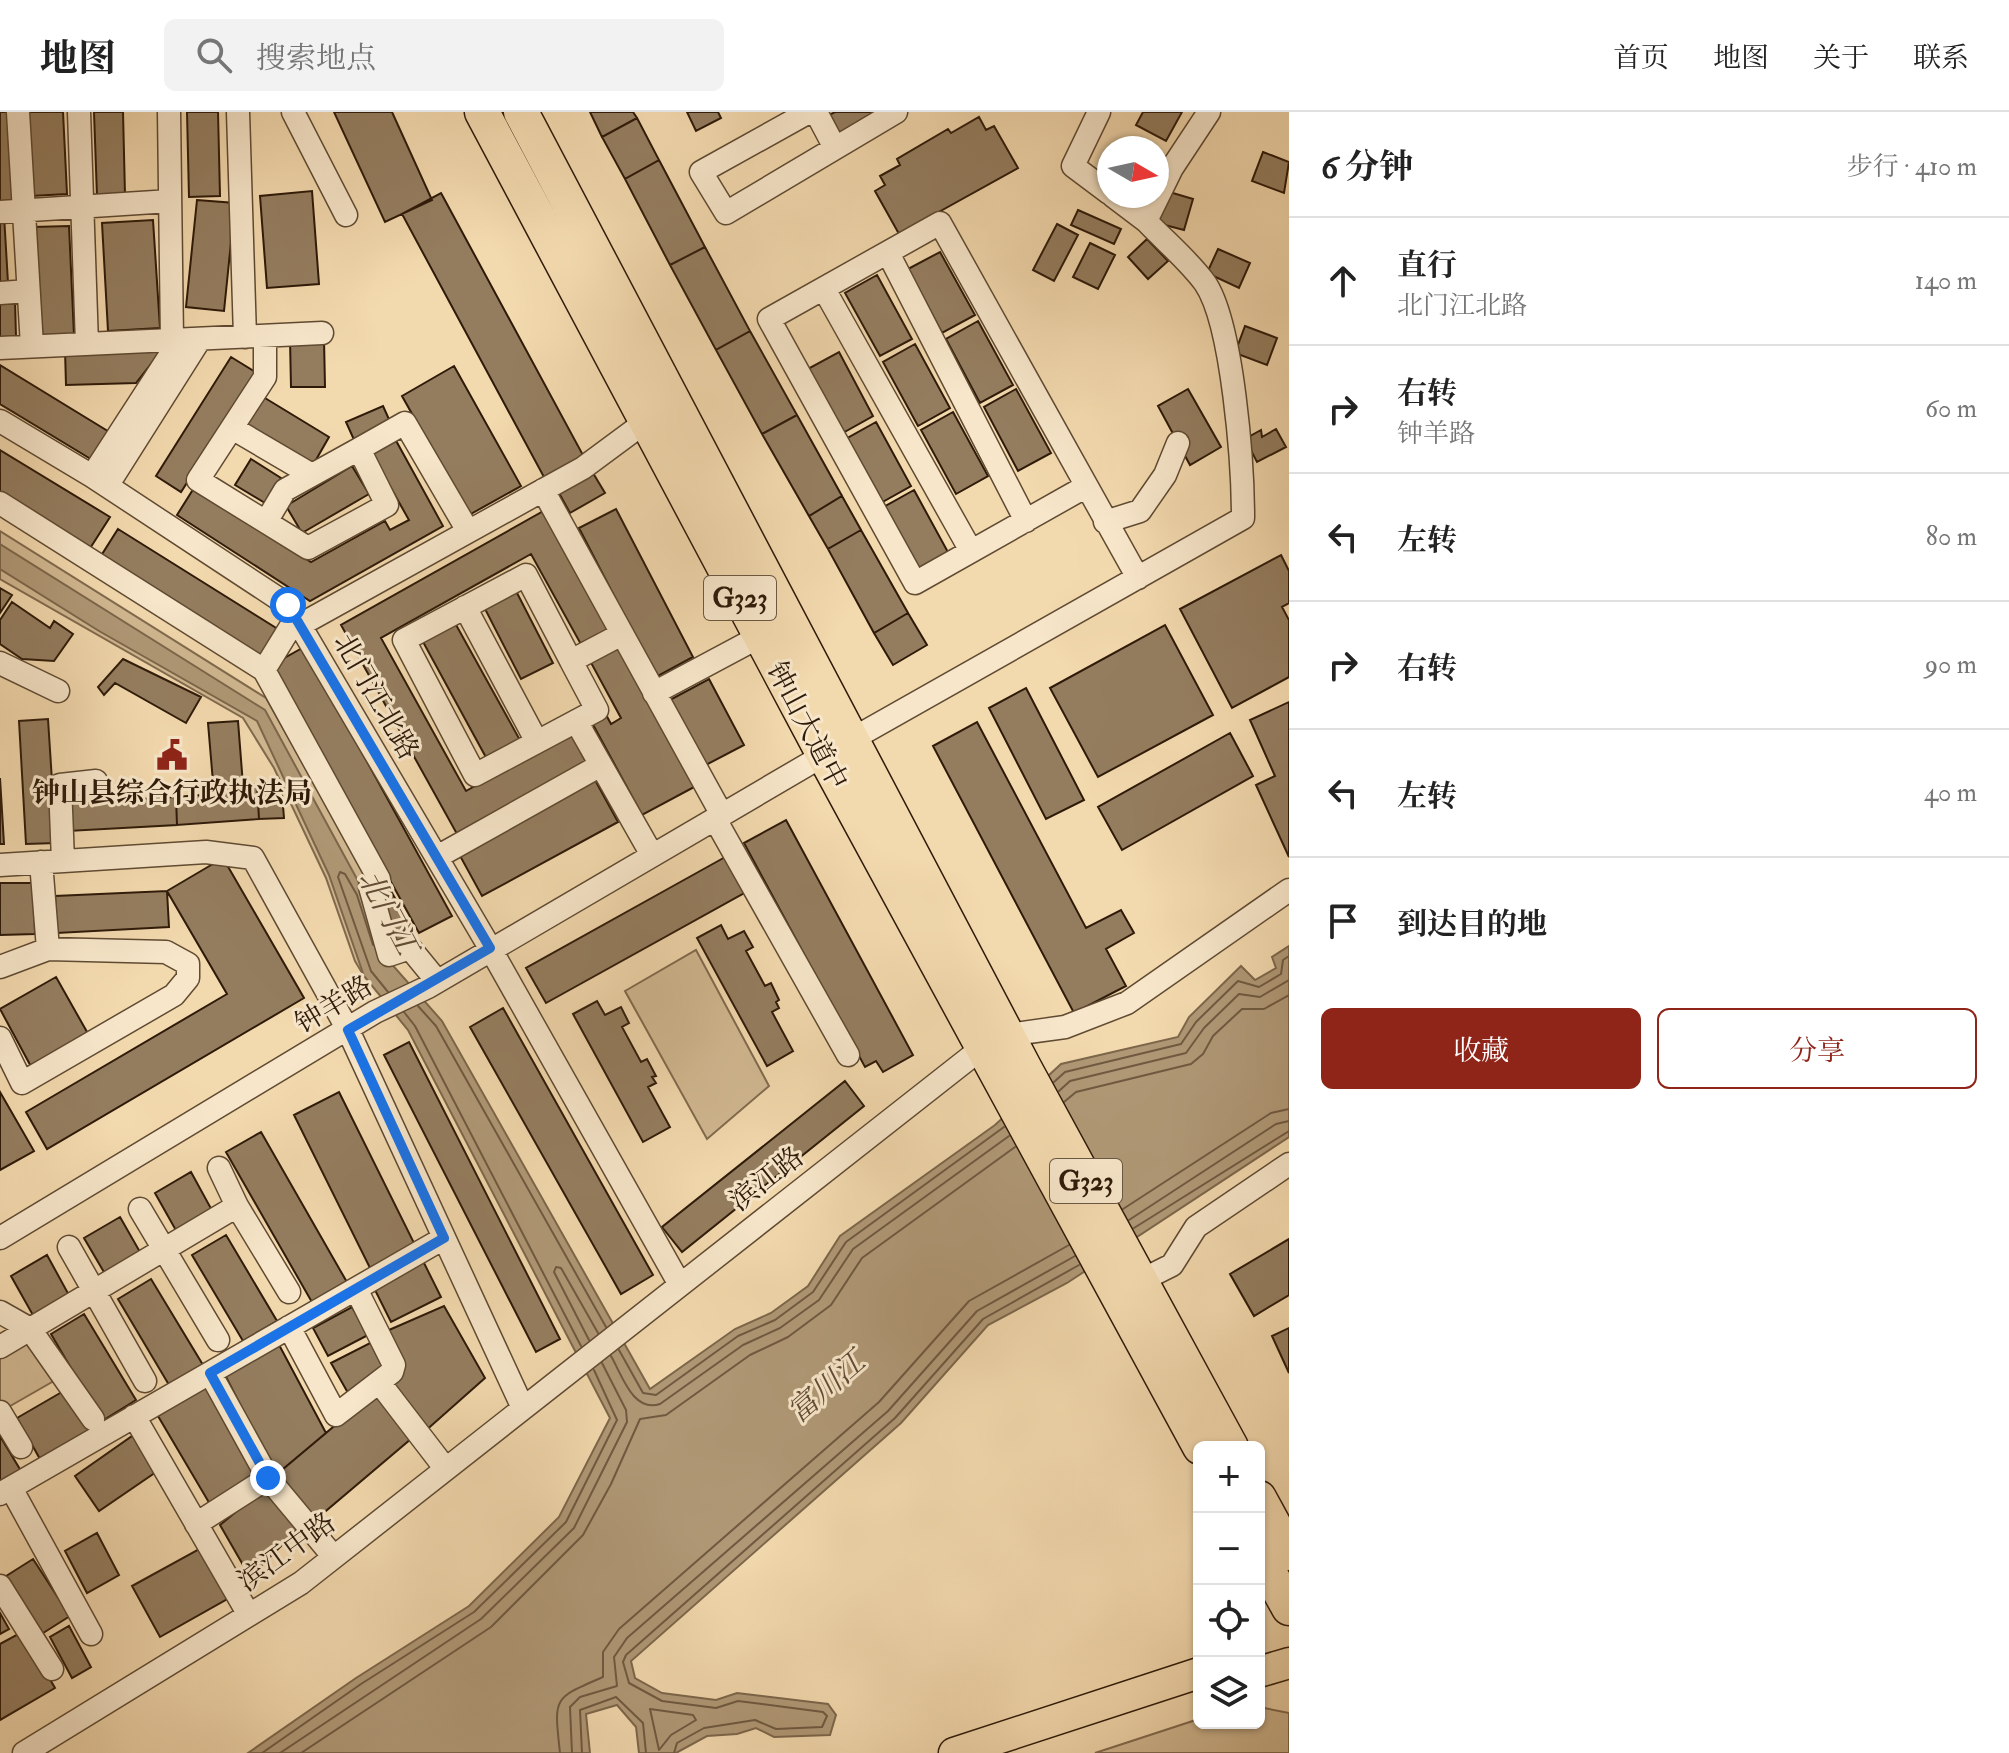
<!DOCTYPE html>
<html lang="zh">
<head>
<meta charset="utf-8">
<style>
	:root { --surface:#fff; --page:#f2f2f2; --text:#222; --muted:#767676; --line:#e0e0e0; --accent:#8f2418 }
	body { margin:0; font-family:"IM FELL Double Pica","Noto Serif SC",serif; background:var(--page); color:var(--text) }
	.controls { position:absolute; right:24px; bottom:24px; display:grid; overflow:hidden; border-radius:12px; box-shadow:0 2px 6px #0004 }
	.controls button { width:72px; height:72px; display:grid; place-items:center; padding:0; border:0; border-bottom:2px solid var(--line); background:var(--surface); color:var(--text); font:40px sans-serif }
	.compass { position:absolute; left:1097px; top:24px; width:72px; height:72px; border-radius:50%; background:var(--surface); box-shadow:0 2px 6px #0004; rotate:99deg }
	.stop { position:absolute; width:24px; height:24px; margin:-18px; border:6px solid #1a73e8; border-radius:50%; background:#fff }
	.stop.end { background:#1a73e8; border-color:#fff; box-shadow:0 2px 8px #0008 }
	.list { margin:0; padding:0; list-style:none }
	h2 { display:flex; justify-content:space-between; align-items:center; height:104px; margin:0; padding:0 32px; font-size:34px }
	h2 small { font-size:26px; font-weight:400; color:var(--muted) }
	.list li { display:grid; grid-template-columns:52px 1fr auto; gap:24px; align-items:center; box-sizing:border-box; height:128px; padding:0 32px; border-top:2px solid var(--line) }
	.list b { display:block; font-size:30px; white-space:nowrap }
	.list p { margin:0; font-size:26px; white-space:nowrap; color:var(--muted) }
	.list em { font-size:26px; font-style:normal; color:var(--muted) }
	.actions { display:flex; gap:16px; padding:24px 32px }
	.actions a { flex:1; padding:18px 0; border:2px solid var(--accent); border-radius:12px; text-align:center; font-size:28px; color:var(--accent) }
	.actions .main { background:var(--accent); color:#fff }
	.icon { flex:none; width:44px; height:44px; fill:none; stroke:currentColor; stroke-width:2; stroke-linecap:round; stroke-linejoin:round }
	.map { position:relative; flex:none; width:1289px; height:1641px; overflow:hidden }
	header { display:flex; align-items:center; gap:48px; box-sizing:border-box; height:112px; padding:0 40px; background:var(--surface); border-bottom:2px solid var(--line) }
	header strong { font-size:38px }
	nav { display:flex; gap:44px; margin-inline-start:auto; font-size:28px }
	.search { width:560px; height:72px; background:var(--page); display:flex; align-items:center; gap:20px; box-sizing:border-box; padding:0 28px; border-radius:12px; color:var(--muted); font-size:30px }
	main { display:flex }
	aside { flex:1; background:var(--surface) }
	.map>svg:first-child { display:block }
	.green { fill:#d2b992; stroke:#806a4e; stroke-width:2 }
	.water { fill:#b09876; stroke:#7c664a; stroke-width:2 }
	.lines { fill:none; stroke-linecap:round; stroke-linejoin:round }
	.shore { stroke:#6f5940; stroke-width:2 }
	.building { fill:#947d5f; stroke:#2e1a09; stroke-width:2 }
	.minor-casing { stroke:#5f4a32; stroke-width:25 }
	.major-casing { stroke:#2e1a09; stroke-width:33 }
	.highway-casing { stroke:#2e1a09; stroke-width:37 }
	.minor { stroke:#f7e6ca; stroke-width:22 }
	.major { stroke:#f3d9ae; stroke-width:30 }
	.highway { stroke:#f3d9ae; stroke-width:34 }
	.route { stroke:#1a73e8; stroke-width:10 }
	.labels { text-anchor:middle; stroke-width:6; stroke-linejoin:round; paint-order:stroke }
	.shield { fill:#f7e6ca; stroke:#6a5743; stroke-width:2 }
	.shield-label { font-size:26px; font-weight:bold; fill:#2e1a09 }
	.street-label { font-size:28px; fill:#2e1a09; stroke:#f7e6ca }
	.poi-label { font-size:28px; font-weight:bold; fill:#2e1a09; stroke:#f7e6ca }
	.water-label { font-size:30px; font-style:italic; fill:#624c35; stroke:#f7e6ca }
</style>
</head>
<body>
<header>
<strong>地图</strong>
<div class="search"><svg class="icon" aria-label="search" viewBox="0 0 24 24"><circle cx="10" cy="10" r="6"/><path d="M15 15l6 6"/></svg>搜索地点</div>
<nav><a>首页</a><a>地图</a><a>关于</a><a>联系</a></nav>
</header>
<main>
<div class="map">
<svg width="1289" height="1641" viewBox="0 0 1289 1641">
	<rect width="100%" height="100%" fill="#f3d9ae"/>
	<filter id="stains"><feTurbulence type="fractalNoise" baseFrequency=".0025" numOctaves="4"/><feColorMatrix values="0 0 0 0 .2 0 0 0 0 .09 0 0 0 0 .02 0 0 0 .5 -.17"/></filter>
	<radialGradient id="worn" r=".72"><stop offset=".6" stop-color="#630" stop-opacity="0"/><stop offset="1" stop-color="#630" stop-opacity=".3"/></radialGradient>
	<!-- green -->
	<path class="green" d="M0 419 266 586 364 760 388 848 364 864 355 849 326 766 274 656 243 606 0 467Z
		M696 838 769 974 707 1027 625 879Z
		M33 1228 59 1266 5 1297 0 1288V1245Z
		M1259 1595 1289 1601V1641H1095L1199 1607V1611H1259Z"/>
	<!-- water -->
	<path class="water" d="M0 432 265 598 364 780 388 848 442 909 650 1277 735 1217 771 1201 808 1174 840 1124 995 1013 1061 952 1178 925 1189 905 1241 854 1255 868 1276 856 1272 845 1289 834V1025L1067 1171 988 1213 901 1311 631 1549 635 1566 662 1581 716 1588 737 1581 828 1592 836 1603 830 1623 774 1625 756 1616 737 1622 707 1624 676 1641H639L636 1615 617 1593 586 1602 590 1641H248L356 1566 469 1494 559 1405 610 1306 408 918 364 864 329 763 257 609 99 519 0 457Z"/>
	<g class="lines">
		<!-- shore -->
		<path class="shore" d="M373 833 357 783 345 762 340 760 338 765 371 859 388 880
			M418 894 436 914 606 1215
			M404 900 415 914 581 1234
			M1054 970 1065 960 1181 932 1196 910 1238 869 1259 875 1281 862 1283 848 1289 844
			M1059 979 1070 969 1186 941 1204 916 1239 882 1260 885 1289 868
			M1064 990 1076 980 1191 952 1203 942 1213 924 1242 897H1264L1289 883
			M1123 1097 1271 1001 1289 997
			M1129 1108 1276 1012 1289 1009
			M1134 1116 1289 1019
			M589 1228 554 1160 556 1155 561 1156 598 1221
			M619 1238 643 1281 656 1283 738 1224 775 1208 813 1180 846 1130 1004 1015
			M611 1244C622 1263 633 1301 660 1292L743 1233 780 1216 819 1188 853 1137 1009 1024
			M650 1597 693 1603 696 1608 671 1623 659 1638Z
			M262 1641 361 1572 474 1500 566 1410 617 1308 594 1258
			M280 1641 481 1507 574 1416 627 1310 626 1298 602 1251
			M301 1641 491 1515 583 1423 611 1372 640 1307 666 1303 750 1243 788 1225 831 1193 862 1146 1015 1035
			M560 1641C554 1585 552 1587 603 1565V1540L619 1517 879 1290 969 1189 1069 1133
			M572 1641 570 1595 580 1585 617 1574 614 1545 627 1526 888 1299 977 1199 1075 1144
			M582 1641 580 1598 616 1585 643 1611 646 1641
			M674 1641 677 1631 704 1616 755 1608 776 1617 822 1615 827 1604 823 1600 738 1589 716 1596 662 1589 629 1571 623 1550 626 1543 895 1306 983 1207 1079 1153"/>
	</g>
	<!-- building -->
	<path class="building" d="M0 0H11L16 96 0 97Z
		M27 0H63L67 82 31 84Z
		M94 0H123L125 83 97 84Z
		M187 0H218L220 84 189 85Z
		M334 0H392L432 88 385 110Z
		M590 0H633L637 6 602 25Z
		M687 0H718L721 6 696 19Z
		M835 0H889L842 26 829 3Z
		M1143 0H1182L1166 29 1136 13Z
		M979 5 986 18 994 14 1018 56 899 122 875 79 885 73 880 64 900 53 897 47 948 17 951 21Z
		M637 6 659 48 625 67 602 25Z
		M1263 40 1289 50 1284 81 1252 69Z
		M1109 46V76L1096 69Z
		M659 48 705 135 670 153 625 67Z
		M312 79 319 172 267 176 260 84Z
		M1166 79 1193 87 1184 118 1157 111Z
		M441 81 584 345 545 367 402 102Z
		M197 88 235 91 224 199 186 195Z
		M1078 98 1121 117 1114 132 1071 113Z
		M0 103H4L8 171H0Z
		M153 108 160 216 108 219 102 111Z
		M1057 112 1078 123 1054 169 1033 158Z
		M69 114 74 223 39 225 33 115Z
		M1147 127 1168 149 1148 167 1128 145Z
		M1090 131 1115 143 1098 177 1073 165Z
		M705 135 750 219 716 238 670 153Z
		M1218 137 1250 151 1239 176 1207 161Z
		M940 140 975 203 942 221 908 157Z
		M877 163 912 227 880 244 845 181Z
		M0 183 15 189 16 225 0 226Z
		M978 209 1013 273 980 291 946 227Z
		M1245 214 1277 226 1267 253 1235 241Z
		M750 219 797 303 762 322 716 238Z
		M324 227 325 275H291L290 228Z
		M915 232 950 296 918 314 883 250Z
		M158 235V243L136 271 66 273 65 238Z
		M839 240 873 304 841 322 806 258Z
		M231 245 257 261 181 380 156 364Z
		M0 253 111 321 94 349 0 292Z
		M454 254 521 374 469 403 402 284Z
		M1016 277 1051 341 1018 359 984 295Z
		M1188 277 1221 335 1190 353 1158 294Z
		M260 283 329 325 313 353 243 311Z
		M383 294 392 314 355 330 346 310Z
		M953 300 988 364 956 382 921 318Z
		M797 303 842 384 809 404 762 322Z
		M876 310 911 374 879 392 844 328Z
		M1276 317 1286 335 1257 350 1245 327 1261 318 1262 325Z
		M394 325 443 414 310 489 177 403 194 376 311 450 385 409 390 418 409 408 370 339Z
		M0 338 110 405 89 438 0 384Z
		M251 347 281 366 265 391 235 373Z
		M352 354 369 382 302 421 286 394Z
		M593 361 605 381 570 401 559 381Z
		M914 378 949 442 917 459 882 396Z
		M842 384 861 418 828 437 809 404Z
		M547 397 615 518 583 536 531 442 381 526 466 679 570 620 586 650 457 722 341 513Z
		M616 397 693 545 656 565 579 416Z
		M118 417 281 519 262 549 99 447Z
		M861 418 908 501 874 521 828 437Z
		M1281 443 1289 459V491L1282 495 1289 508V565L1232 596 1180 497Z
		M0 476 12 483 0 501Z
		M515 477 553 551 521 567 483 493Z
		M12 490 50 516 54 509 73 522 54 549 22 547 0 532V508Z
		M908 501 927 533 893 553 874 521Z
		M455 511 521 630 488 649 422 528Z
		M1165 513 1213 603 1098 665 1050 576Z
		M618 531 696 674 642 703 590 607 604 599 611 612 621 606 589 547Z
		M304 535 452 804 419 821 272 553Z
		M123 547 201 585 186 611 115 571 104 583 98 575Z
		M709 567 744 633 702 655 668 589Z
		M1026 576 1084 688 1046 707 989 596Z
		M1289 590V745L1256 673 1275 664 1250 608Z
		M48 607 56 731 26 732 19 609Z
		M238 609 243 673 257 672 259 707 177 713 176 685 214 682 208 611Z
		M977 610 1086 816 1121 798 1134 821 1106 837 1126 874 1074 901 933 634Z
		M1230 621 1253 664 1122 738 1098 695Z
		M0 666 4 732H0Z
		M595 668 618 710 482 784 459 742Z
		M281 669 284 706 259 707 257 672Z
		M176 685 177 713 68 719 67 691Z
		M786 708 913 943 883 960 876 949 865 955 744 731Z
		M727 744 746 780 546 891 526 856Z
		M223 746 304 886 47 1037 26 1000 227 882 167 779Z
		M0 771H34L35 822 0 823Z
		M387 772 414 820 392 835 378 776Z
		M167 779 169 815 57 821 55 784Z
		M721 813 728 827 744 819 753 835 746 839 765 874 771 871 779 888 776 890 779 896 772 900 793 939 767 954 697 826Z
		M56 865 91 927 34 960 0 897Z
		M597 889 605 903 621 895 629 911 622 915 641 950 647 947 656 964 652 965 656 971 648 975 670 1015 643 1030 573 902Z
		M503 896 653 1163 621 1182 470 915Z
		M409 930 560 1227 536 1240 384 943Z
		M845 969 864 994 682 1140 662 1115Z
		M0 980 34 1039 0 1058Z
		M339 980 415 1133 370 1156 294 1003Z
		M261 1020 348 1172 313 1192 226 1040Z
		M191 1060 214 1102 178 1122 155 1081Z
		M120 1105 144 1147 108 1167 84 1126Z
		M226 1123 277 1209 243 1229 192 1143Z
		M1289 1127V1183L1254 1204 1230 1162Z
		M47 1143 70 1185 34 1205 11 1164Z
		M423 1149 441 1185 391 1210 373 1174Z
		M151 1167 203 1253 169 1273 118 1187Z
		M444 1194 485 1266 423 1321 386 1268 389 1218Z
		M352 1195 368 1223 328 1244 313 1216Z
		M84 1202 136 1288 102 1309 51 1222Z
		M1289 1216V1261L1272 1224Z
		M277 1229 326 1321 276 1363 225 1263Z
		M374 1229 390 1258 352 1288 331 1251Z
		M208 1273 262 1364 211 1394 158 1304Z
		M67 1277 91 1317 40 1347 17 1306Z
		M376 1279 412 1326 314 1409 276 1363Z
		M135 1322 159 1358 99 1399 75 1364Z
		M0 1324 21 1359 0 1372Z
		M264 1377 298 1417 250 1465 220 1413Z
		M97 1421 119 1463 87 1481 65 1439Z
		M201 1436 229 1486 160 1525 132 1474Z
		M33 1447 70 1504 40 1523 3 1466Z
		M0 1501 9 1517 0 1522Z
		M69 1514 91 1555 72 1566 50 1525Z
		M22 1520 55 1576 0 1608V1532Z"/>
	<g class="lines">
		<defs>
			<path id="minor" d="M18 0 32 234
				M79 0 87 232
				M169 0 172 228
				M238 0 245 225
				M293 0 346 103
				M809 0 701 60 726 101 896 0
				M816 0 835 36
				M1099 0 1073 54 1109 81
				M1113 84 1146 109
				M0 100 170 89
				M888 141 1026 409
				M824 177 971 439
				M0 181 28 179
				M265 224V265L198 368 308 436 387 393 359 337 285 378 266 410
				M0 236 322 221
				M0 309 92 364 288 493 490 836 679 1171
				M232 316 312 363
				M359 337 405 311 468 419
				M92 364 180 228
				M107 374 200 227
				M1085 375 915 471 769 207 940 111 1138 466
				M543 378 722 703
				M0 391 264 558 379 767 370 775 389 843 410 836 437 869
				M1105 410 1140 399 1165 363 1178 331
				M465 495 537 630
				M300 513 583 356 656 302
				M571 549 526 463 404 528 475 663 597 598 571 549 622 522
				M0 551 58 579
				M264 558 296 506
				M654 581 770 519
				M576 609 652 743
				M715 707 848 943
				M437 745 601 653
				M63 749 60 673 96 669
				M41 750 48 837
				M0 753 206 740 253 746 348 918 522 1294
				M0 855 48 837 166 840 188 852V866L174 883 22 971 0 926
				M219 1056 237 1094 289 1180
				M140 1097 218 1228
				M0 1126 375 900 428 875 824 643 1243 406C1243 354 1233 212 1205 171 1189 149 1165 129 1146 109L1172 56 1209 0
				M69 1135 145 1269
				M1140 1169 1172 1153 1196 1115 1289 1052
				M0 1200 30 1217 93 1307
				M289 1215 336 1303 392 1260 394 1253 356 1177
				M0 1235 237 1094
				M210 1261 268 1366 333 1444
				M379 1270 445 1356
				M0 1300 21 1335
				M134 1304 249 1503
				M11 1376 91 1522
				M0 1382 444 1126
				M196 1412 268 1366
				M0 1474 52 1557
				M24 1641 301 1471 982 936 1007 923 1065 915 1127 891 1289 778"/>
			<path id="major" d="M1259 1560 1289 1551
				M954 1641 1199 1561"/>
			<path id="highway" d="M482 0 824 643 1200 1335
				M521 0 1025 957 1231 1335
				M1259 1386 1289 1441
				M1259 1442 1289 1496"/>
		</defs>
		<!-- minor casing -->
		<use href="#minor" class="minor-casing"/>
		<!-- major casing -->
		<use href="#major" class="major-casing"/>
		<!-- highway casing -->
		<use href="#highway" class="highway-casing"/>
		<!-- minor -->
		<use href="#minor" class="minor"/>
		<!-- major -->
		<use href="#major" class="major"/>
		<!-- highway -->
		<use href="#highway" class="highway"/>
	</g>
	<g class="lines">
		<!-- route -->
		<path class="route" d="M268 1366 210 1261 444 1126 348 918 490 836 288 493"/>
	</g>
	<!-- icons -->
	<defs>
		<symbol id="civic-bare" viewBox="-9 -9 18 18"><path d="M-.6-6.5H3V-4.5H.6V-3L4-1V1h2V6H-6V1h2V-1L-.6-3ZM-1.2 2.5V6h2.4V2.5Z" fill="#8f2418" stroke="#f7e6ca" stroke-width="2.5" paint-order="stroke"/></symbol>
	</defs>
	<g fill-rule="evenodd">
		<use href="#civic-bare" x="150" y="621" width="44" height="44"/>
	</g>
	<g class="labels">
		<!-- shield labels -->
		<g class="shield">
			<rect x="704" y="464" width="72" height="44" rx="6"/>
			<rect x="1050" y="1047" width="72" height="44" rx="6"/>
		</g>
		<g class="shield-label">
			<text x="740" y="495">G323</text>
			<text x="1086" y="1078">G323</text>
		</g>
		<!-- street labels -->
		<g class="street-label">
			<text transform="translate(377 584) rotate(60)" y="10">北门江北路</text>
			<text transform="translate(808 613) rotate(62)" y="10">钟山大道中</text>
			<text transform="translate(333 892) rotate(-31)" y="10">钟羊路</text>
			<text transform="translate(766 1066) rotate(-38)" y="10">滨江路</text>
			<text transform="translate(286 1439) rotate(-36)" y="10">滨江中路</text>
		</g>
		<!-- poi labels -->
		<g class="poi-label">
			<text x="172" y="690">钟山县综合行政执法局</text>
		</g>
		<!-- water labels -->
		<g class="water-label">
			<text transform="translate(388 800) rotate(62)" y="10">北门江</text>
			<text transform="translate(826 1275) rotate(-41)" y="10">富川江</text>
		</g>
	</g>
	<rect width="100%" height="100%" filter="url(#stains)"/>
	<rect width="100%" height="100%" fill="url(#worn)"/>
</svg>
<div class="controls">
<button>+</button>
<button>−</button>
<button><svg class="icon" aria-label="locate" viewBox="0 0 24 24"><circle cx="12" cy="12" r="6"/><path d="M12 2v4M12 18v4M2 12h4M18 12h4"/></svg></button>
<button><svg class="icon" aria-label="layers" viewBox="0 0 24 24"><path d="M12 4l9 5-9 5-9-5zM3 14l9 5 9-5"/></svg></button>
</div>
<svg class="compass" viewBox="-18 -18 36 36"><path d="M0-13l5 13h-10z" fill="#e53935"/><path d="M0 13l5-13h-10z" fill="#767676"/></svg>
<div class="stop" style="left:288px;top:493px"></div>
<div class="stop end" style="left:268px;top:1366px"></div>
</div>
<aside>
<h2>6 分钟<small>步行 · 410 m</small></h2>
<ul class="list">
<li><svg class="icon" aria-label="ahead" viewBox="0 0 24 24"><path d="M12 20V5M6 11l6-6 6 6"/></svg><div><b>直行</b><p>北门江北路</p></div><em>140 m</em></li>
<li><svg class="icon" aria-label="right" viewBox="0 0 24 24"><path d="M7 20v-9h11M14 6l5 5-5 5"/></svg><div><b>右转</b><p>钟羊路</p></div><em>60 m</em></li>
<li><svg class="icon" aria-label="left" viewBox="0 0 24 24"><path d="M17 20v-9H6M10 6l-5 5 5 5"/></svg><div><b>左转</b></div><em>80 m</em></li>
<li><svg class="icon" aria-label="right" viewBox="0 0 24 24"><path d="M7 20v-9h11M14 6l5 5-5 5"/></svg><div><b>右转</b></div><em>90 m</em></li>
<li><svg class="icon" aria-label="left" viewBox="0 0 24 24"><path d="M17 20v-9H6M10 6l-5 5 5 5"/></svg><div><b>左转</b></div><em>40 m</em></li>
<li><svg class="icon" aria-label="arrive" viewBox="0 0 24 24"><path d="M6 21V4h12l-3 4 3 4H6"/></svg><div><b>到达目的地</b></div></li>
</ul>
<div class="actions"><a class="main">收藏</a><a>分享</a></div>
</aside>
</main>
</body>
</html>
